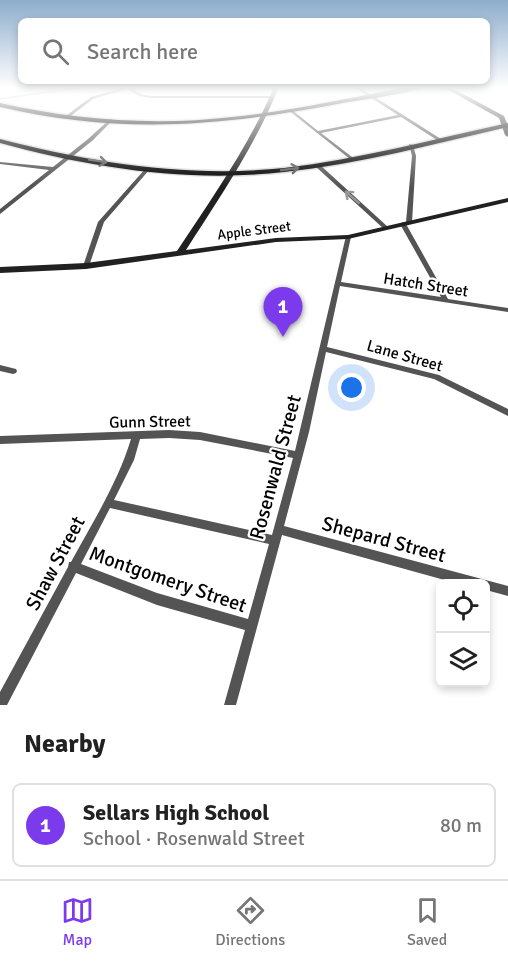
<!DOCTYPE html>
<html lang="en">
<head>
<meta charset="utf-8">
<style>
	:root { --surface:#fff; --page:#f6f6f6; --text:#222; --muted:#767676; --line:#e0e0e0; --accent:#7c3aed }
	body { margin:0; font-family:Signika,sans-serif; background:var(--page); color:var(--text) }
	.controls { position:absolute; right:18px; bottom:18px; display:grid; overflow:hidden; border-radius:9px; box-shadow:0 3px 9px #0003 }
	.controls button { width:54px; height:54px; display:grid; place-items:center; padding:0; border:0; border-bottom:2px solid var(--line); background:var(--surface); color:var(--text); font:30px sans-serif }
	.you { position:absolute; left:352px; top:388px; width:21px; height:21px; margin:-15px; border:4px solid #fff; border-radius:50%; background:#1a73e8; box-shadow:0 0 0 9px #1a73e833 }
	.badge { display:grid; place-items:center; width:39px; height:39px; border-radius:50%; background:var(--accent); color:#fff; font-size:20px; font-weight:700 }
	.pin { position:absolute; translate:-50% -50px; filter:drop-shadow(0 2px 3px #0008) }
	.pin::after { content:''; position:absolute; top:32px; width:21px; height:18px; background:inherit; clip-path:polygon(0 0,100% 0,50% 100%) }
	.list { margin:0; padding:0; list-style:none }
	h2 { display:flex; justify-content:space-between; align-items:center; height:78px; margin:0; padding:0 24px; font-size:26px }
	h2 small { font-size:20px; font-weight:400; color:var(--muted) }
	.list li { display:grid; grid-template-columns:39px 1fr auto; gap:18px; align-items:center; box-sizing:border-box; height:84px; margin:0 12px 12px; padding:0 12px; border:2px solid var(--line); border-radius:9px }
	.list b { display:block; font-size:22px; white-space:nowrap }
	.list p { margin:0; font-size:20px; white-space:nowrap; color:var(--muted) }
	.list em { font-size:20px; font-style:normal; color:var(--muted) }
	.icon { flex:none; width:33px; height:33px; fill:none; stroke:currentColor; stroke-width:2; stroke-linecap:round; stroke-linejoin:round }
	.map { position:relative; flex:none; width:508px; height:705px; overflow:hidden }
	.search { position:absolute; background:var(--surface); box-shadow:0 3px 9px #0003; left:18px; right:18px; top:18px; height:66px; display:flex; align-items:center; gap:15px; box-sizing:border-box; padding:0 21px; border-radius:9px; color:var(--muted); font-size:22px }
	.sheet { height:174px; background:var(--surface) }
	nav { display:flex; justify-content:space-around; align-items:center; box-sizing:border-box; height:84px; border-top:2px solid var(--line); background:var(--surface); font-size:16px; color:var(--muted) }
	nav a { display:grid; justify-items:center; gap:3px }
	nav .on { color:var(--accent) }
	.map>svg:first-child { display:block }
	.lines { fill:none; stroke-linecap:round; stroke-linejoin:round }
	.stream { stroke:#a2a2a2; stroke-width:1.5 }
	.primary-casing { stroke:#dbdbdb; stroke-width:3 }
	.street { fill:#545454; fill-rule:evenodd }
	.secondary { fill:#212121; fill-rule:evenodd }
	.primary { fill:#000; fill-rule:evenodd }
	.oneway { stroke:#595959 }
	.oneway2 { stroke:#989898 }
	.labels { text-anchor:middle; stroke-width:4.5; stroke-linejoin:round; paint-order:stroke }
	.far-street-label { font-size:14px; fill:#000; stroke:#fff }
	.street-label { font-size:16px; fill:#000; stroke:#fff }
	.near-street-label { font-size:20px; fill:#000; stroke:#fff }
</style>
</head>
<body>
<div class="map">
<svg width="508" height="705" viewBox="0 0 508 705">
	<rect width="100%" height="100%" fill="#fff"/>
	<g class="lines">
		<!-- stream -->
		<path class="stream" d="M0 99 83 87"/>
		<defs>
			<path id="primary" d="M407 87H423C403 95 365 99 343 103 222 126 121 135 0 107V103C76 120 154 126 232 117 291 111 349 98 407 87Z
				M508 123V127C434 144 360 164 284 172 189 183 92 168 0 143V139C93 163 189 178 284 168 360 159 434 139 508 123Z"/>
		</defs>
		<!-- primary casing -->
		<use href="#primary" class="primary-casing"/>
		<!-- street -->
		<path class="street" d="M125 87H132L131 88 141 94 151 96H273L275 97 273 98H151L139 96 127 89 93 99 69 117 66 116 91 97Z
			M354 87H359L441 139 437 140 401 117 321 133 352 157V159H350L288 110 291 109 318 131 398 115Z
			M110 119 113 120 92 141 0 214V209L49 170 0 164V162L53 167 88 139Z
			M409 144 413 145 416 156 412 222 409 224 406 222 412 156Z
			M315 164H319L388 227V229H384L315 166Z
			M146 168 150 169 104 222 89 266 86 268 84 267 83 266 98 222Z
			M403 222 406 224 448 299 508 308V312L340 286 327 347 439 375 508 409V416L434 379 326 352 309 432 284 526 508 586V596L486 590V584H459L282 535 236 705H224L245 630 157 605 76 573 7 705H0V692L68 567 69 562H71C93 522 118 482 131 439L0 444V436L169 430 200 432 295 451 346 236H350L351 237 341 282 441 297 400 224ZM169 438 200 440 293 458 272 535 114 500 134 460 140 439ZM110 508 269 544 248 619 157 593 81 564Z
			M0 365 16 369 17 371 16 373 13 374 0 371Z"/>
		<!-- secondary -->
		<path class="secondary" d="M274 87H279C255 146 220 197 186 250L276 238 348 235 508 198V202L348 239 276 242 86 269 0 273V267L86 263 177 251C212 198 249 146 274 87Z
			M443 87H450L504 116 508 126V137L505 135 499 118Z"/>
		<!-- primary -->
		<use href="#primary" class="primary"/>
	</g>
	<!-- one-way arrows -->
	<defs><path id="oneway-shaft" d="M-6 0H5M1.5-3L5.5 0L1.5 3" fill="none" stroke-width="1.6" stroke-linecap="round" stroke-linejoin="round" transform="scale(1.5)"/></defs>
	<g class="oneway">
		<use href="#oneway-shaft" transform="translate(98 161) rotate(9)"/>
		<use href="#oneway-shaft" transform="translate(290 169) rotate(-8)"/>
	</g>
	<use class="oneway2" href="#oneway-shaft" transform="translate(352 197) rotate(-139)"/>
	<!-- sky -->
	<linearGradient id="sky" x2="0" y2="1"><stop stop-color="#8cadcc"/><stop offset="0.47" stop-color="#fff"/><stop offset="1" stop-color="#fff" stop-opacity="0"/></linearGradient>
	<rect width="508" height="186" fill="url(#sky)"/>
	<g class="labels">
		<!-- far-street labels -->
		<g class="far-street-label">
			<text transform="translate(254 230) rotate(-7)" y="5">Apple Street</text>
		</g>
		<!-- street labels -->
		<g class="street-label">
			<text transform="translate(426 284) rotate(9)" y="6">Hatch Street</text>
			<text transform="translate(405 355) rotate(16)" y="6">Lane Street</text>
			<text transform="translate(150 421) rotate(-1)" y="6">Gunn Street</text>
		</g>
		<!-- near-street labels -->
		<g class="near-street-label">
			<text transform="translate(275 467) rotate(-75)" y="7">Rosenwald Street</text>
			<text transform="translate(384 539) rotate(15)" y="7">Shepard Street</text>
			<text transform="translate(55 563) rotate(-62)" y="7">Shaw Street</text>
			<text transform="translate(168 579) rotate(19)" y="7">Montgomery Street</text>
		</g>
	</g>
</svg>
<div class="controls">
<button><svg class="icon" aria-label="locate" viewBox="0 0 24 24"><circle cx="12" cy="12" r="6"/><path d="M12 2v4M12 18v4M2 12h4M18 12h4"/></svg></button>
<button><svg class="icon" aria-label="layers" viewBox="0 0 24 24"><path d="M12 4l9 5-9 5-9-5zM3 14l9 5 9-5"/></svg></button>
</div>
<div class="you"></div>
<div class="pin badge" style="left:283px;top:337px">1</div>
<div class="search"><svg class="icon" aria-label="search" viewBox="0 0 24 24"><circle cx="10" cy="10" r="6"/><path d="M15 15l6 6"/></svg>Search here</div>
</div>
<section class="sheet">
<h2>Nearby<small></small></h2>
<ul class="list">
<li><span class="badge">1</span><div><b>Sellars High School</b><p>School · Rosenwald Street</p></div><em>80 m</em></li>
</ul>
</section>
<nav>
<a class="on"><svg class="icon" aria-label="map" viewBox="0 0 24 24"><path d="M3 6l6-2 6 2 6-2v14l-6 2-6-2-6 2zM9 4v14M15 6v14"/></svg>Map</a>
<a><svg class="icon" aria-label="directions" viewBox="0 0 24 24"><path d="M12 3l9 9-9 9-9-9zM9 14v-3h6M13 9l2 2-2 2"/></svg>Directions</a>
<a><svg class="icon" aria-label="saved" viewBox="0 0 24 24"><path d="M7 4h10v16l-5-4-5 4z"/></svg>Saved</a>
</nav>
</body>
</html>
